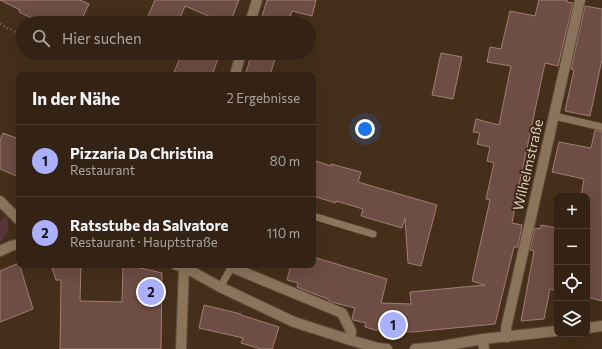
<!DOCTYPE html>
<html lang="de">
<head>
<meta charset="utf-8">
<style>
	:root { --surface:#342314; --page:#3c2b1d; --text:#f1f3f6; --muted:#a9a4a0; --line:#4e4034; --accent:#aab0fb }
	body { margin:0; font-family:Commissioner,sans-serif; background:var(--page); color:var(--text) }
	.controls { position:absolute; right:12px; bottom:12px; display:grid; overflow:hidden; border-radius:8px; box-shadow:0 4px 16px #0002 }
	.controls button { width:36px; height:36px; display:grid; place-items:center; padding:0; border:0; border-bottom:1px solid var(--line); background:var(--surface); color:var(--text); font:20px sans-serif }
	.you { position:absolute; left:365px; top:129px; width:14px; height:14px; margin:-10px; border:3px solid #fff; border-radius:50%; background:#1a73e8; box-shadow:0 0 0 6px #1a73e833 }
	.badge { display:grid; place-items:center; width:26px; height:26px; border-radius:50%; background:var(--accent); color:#111; font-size:13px; font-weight:700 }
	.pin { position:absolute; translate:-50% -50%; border:2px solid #fff; box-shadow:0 1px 4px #0006 }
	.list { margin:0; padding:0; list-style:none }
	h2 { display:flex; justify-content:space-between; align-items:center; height:52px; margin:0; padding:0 16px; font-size:17px }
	h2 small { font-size:13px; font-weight:400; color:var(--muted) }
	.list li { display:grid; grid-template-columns:26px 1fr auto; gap:12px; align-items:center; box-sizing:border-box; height:72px; padding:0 16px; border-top:1px solid var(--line) }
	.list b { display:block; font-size:15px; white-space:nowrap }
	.list p { margin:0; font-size:13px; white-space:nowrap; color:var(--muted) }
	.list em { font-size:13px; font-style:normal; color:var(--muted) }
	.icon { flex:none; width:22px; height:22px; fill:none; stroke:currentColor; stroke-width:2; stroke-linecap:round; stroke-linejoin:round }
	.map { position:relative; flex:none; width:602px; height:349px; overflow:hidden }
	.search { position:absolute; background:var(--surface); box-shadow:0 4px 16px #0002; left:16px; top:16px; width:300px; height:44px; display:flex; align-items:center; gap:10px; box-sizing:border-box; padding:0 14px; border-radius:22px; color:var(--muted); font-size:15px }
	.panel { position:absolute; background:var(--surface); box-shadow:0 4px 16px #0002; left:16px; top:72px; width:300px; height:196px; border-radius:8px }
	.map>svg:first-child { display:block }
	.green { fill:#59343b }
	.building { fill:#6d4d44; stroke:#a17e74 }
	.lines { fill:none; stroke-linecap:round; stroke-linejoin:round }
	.lane-casing { stroke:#5d4b39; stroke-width:8 }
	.street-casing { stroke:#5d4b39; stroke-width:12 }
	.secondary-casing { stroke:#5d4b39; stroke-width:12 }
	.path { stroke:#816e5c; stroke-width:2.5; stroke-dasharray:1 3; stroke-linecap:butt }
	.lane { stroke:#8c735c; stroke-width:7 }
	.street { stroke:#8c735c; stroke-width:10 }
	.secondary { stroke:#8c735c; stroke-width:10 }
	.labels { text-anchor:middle; stroke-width:3.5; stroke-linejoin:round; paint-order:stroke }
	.street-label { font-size:14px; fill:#ddcfc3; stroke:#3a2510 }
</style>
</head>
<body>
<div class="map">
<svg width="602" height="349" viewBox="0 0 602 349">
	<rect width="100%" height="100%" fill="#452f1a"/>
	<!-- green -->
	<path class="green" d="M3 217H7C10 228 9 234 0 242V221Z"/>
	<!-- building -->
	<path class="building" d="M0 0H80L89 4 80 23H42L19 12 20 10Z
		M155 0H239L230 23H225L185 6 178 23H145Z
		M267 0H316L312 16 292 11 288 23H260Z
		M539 0H567V2L573 3 558 66 545 63 520 181 512 223 522 225 518 247H514L495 324 413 332 375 330 365 327 366 323 353 320 352 318 355 308 331 302 328 300V299L317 295 297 287 298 283 287 280 291 265H313V257L387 279 381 303 411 304 410 292 485 285 472 281 490 200 486 199 494 163 487 161 490 147 477 144 480 133 473 132 476 119 499 125 511 66 487 62 490 47 501 49 510 11 535 16Z
		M585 6 602 9V59L590 116 565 111 574 70 571 69Z
		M182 53H205L218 59 212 75H173Z
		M252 53H277L270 75H245Z
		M441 53 462 57 453 99 432 95Z
		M595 130 602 132V301L587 297V196H581L584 179 552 172 559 142 591 148Z
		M3 133 19 139V177L0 169V140Z
		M316 161 331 166V164L361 172 358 182 437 205 421 266 408 263 405 218 402 228 361 216 363 209 336 201V203L313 196V171Z
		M541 225 557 228V291L550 289 544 319 521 321 534 251 530 250 535 228 540 229Z
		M19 263 33 309 0 322V271Z
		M51 265H81L80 301 122 302 123 265H128L162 273 161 349H60L61 280H56Z
		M204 305 241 314V315L279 327 272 349H261L241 343 243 338 199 328Z"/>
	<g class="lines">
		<defs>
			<path id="lane" d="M554 116 602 127
				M313 216 373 234
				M220 287 233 265"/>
			<path id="street" d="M231 267 342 313 351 331 350 340
				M507 337 506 328 580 0
				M483 339 484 349
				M181 349 184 267"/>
			<path id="secondary" d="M250 23 257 0
				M235 75 241 53
				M0 201 19 220
				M0 251 11 246 19 244
				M176 265 184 267 220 287 294 322 350 340 378 348 387 349
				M587 328 602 326
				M415 349 437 347 483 339 557 331"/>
		</defs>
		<!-- lane casing -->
		<use href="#lane" class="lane-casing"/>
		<!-- street casing -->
		<use href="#street" class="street-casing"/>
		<!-- secondary casing -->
		<use href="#secondary" class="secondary-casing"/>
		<!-- path -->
		<path class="path" d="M0 24 23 36"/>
		<!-- lane -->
		<use href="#lane" class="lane"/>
		<!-- street -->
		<use href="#street" class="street"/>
		<!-- secondary -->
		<use href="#secondary" class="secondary"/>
	</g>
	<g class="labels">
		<!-- street labels -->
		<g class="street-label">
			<text transform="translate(528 165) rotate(-77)" y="5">Wilhelmstraße</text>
		</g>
	</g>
</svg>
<div class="controls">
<button>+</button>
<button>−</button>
<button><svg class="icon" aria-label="locate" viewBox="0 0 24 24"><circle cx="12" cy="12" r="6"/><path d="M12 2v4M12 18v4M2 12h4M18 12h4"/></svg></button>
<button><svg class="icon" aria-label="layers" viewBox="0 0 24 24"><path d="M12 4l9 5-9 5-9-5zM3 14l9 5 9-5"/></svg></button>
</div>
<div class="you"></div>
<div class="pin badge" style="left:393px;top:325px">1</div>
<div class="pin badge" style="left:151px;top:292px">2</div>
<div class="search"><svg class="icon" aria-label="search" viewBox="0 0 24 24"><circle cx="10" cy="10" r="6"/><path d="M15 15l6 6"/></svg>Hier suchen</div>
<section class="panel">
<h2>In der Nähe<small>2 Ergebnisse</small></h2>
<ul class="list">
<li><span class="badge">1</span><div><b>Pizzaria Da Christina</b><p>Restaurant</p></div><em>80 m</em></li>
<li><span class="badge">2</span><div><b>Ratsstube da Salvatore</b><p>Restaurant · Hauptstraße</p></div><em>110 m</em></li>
</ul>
</section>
</div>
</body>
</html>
